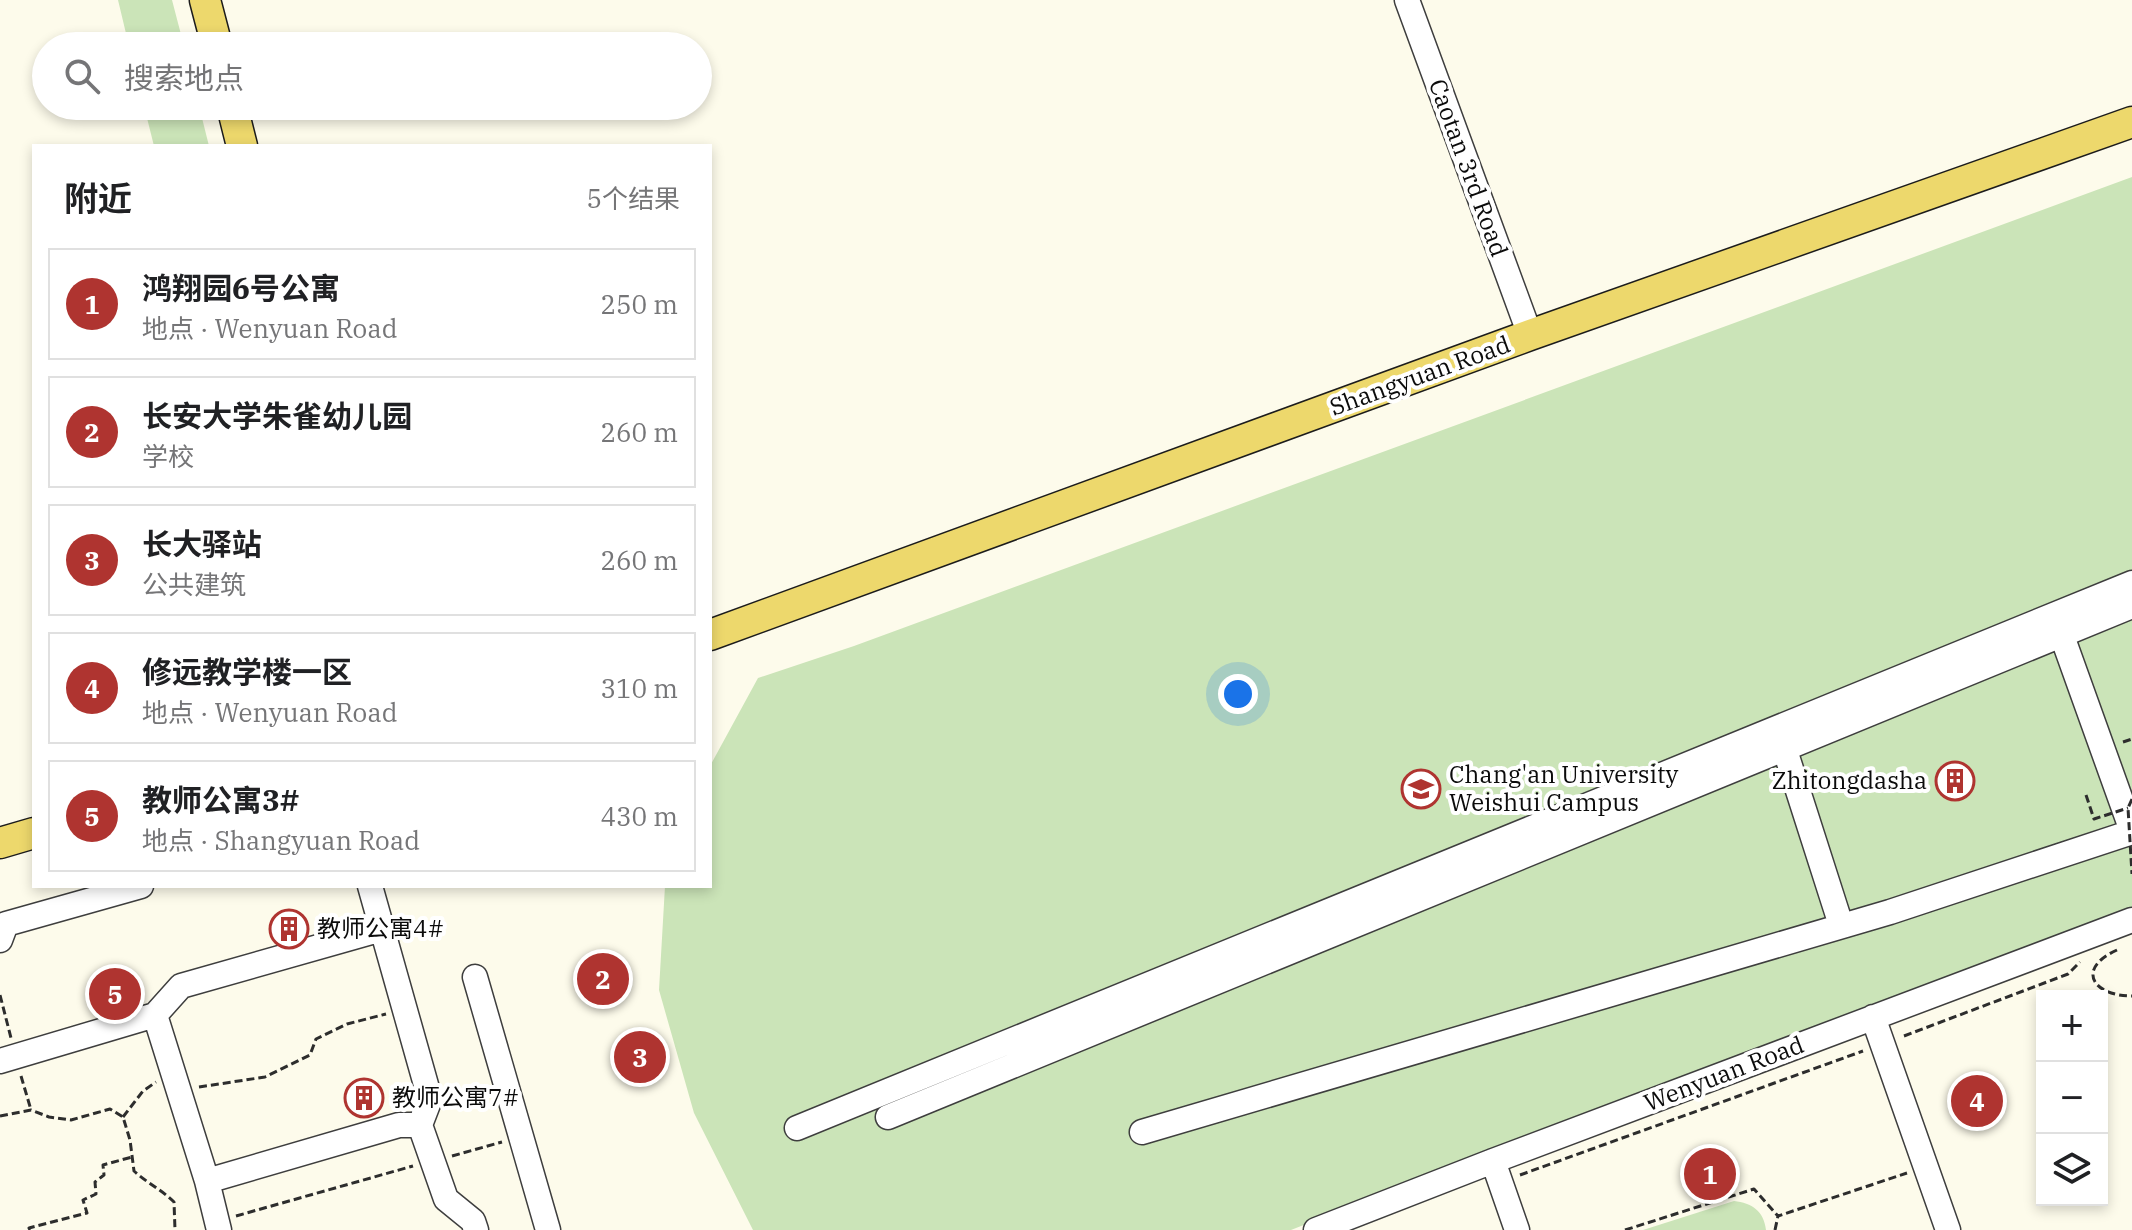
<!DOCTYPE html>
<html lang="zh">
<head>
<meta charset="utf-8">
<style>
	:root { --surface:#fff; --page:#f2f2f2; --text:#202124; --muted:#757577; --line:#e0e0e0; --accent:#af3430 }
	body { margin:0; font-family:"IBM Plex Serif","Noto Sans SC",serif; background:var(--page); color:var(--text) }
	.controls { position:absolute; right:24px; bottom:24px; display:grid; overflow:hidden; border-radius:0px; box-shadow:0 4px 12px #0003 }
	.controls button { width:72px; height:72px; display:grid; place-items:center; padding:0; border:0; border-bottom:2px solid var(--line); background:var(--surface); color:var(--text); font:40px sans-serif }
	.you { position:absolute; left:1238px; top:694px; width:28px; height:28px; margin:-20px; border:6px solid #fff; border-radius:50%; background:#1a73e8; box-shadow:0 0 0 12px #1a73e833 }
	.badge { display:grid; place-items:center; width:52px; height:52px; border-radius:50%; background:var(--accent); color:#fff; font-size:26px; font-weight:700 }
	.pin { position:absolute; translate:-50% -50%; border:4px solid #fff; box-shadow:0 2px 8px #0006 }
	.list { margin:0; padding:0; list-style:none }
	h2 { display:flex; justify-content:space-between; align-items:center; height:104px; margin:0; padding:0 32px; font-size:34px }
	h2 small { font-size:26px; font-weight:400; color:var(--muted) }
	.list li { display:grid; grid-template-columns:52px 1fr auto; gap:24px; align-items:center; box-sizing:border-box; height:112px; margin:0 16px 16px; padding:0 16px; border:2px solid var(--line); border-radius:0px }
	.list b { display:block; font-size:30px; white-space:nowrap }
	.list p { margin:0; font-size:26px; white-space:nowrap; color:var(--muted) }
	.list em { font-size:26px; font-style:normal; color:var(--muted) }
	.icon { flex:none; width:44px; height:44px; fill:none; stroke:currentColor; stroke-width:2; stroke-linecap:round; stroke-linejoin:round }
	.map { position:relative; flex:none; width:2132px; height:1230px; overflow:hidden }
	.search { position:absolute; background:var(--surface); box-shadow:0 4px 12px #0003; left:32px; top:32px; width:680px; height:88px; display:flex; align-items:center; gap:20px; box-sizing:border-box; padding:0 28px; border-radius:44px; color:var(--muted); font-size:30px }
	.panel { position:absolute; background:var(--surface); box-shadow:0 4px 12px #0003; left:32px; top:144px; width:680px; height:744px; border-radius:0px }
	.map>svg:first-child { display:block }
	.green { fill:#cbe4b8 }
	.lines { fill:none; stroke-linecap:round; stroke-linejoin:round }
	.minor-casing { stroke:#3e3e3e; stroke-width:27 }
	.major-casing { stroke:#1c1c1c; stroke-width:33 }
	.path { stroke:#2d2d2d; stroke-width:3; stroke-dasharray:8 4; stroke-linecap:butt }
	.minor { stroke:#fff; stroke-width:24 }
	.major { stroke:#edd86c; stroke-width:30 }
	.path-bridge { stroke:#2d2d2d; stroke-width:3; stroke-dasharray:8 4; stroke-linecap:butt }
	.labels { text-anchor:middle; stroke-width:8; stroke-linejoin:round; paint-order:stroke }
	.street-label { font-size:24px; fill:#0b0b0b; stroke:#fff }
	.poi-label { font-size:24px; fill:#0b0b0b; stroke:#fff; text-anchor:start }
</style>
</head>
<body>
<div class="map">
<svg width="2132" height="1230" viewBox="0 0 2132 1230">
	<rect width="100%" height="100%" fill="#fdfbeb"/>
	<!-- green -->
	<path class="green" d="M118 0H172L184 46H129Z
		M144 106H199L209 146H154Z
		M2132 177V910L1489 1152 1291 1230H753L694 1113 659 990 665 886H710V766L758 678 854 646Z
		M1734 1201C1752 1203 1764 1211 1766 1230H1643Z"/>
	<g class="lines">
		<defs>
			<path id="minor" d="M1407 0 1530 335
				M2061 633 2132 831
				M1784 747 1841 925
				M370 886 430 1099 420 1125 446 1199 473 1221 476 1230
				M0 940 6 924 141 886
				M475 977 548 1230
				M1873 1017 1948 1230
				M0 1061 155 1015
				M888 1117 2132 606
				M797 1128 2132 583
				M1142 1132 1890 912 2132 832
				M1493 1161 1517 1230
				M207 1181 399 1125H420
				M219 1230 207 1181 155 1015 181 986 382 929
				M1316 1230 1493 1161 2132 920"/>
			<path id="major" d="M205 0 217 46
				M232 106 242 146
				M710 635 1530 335 2132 122
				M0 843 34 833"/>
		</defs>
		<!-- minor casing -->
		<use href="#minor" class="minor-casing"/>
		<!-- major casing -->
		<use href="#major" class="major-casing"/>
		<!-- path -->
		<path class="path" d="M2123 742 2132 739
			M2117 950C2075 969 2093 996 2132 996
			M0 995 11 1038
			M1904 1036 2068 974 2080 962
			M21 1076 31 1110
			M199 1087 265 1077 310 1055 316 1039 347 1024 386 1014
			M0 1116 31 1110 49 1117 71 1120 110 1109 123 1117 130 1140 134 1171C147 1183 162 1190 174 1202L175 1230
			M123 1117 143 1091 156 1082
			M452 1156 502 1142
			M1520 1175 1863 1051
			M236 1216 413 1166
			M30 1230 29 1228 87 1213 83 1200 96 1194 95 1182 104 1175 103 1165 132 1157
			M1625 1230 1754 1189 1778 1216 1907 1173
			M1775 1230 1778 1216"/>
		<!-- minor -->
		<use href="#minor" class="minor"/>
		<!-- major -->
		<use href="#major" class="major"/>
		<!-- path-bridge -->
		<path class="path-bridge" d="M2086 795 2094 819 2128 808
			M2132 799 2128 808 2132 874"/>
	</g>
	<!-- icons -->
	<defs>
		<symbol id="building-ring" viewBox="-11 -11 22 22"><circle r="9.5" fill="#fff" stroke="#af3430" stroke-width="1.5"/><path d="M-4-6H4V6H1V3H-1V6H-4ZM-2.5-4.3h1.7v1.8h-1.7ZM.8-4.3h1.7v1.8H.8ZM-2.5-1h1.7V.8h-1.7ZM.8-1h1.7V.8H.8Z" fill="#af3430"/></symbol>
		<symbol id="university-ring" viewBox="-11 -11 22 22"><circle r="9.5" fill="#fff" stroke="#af3430" stroke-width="1.5"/><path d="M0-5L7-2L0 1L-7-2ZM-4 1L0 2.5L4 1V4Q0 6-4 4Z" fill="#af3430"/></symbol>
	</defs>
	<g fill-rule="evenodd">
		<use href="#building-ring" x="1933" y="759" width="44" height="44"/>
		<use href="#university-ring" x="1399" y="767" width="44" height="44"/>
		<use href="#building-ring" x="267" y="907" width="44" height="44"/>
		<use href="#building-ring" x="342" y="1076" width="44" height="44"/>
	</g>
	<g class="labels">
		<!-- street labels -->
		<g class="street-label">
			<text transform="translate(1468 168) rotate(70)" y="8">Caotan 3rd Road</text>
			<text transform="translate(1420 376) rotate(-20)" y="8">Shangyuan Road</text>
			<text transform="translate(1724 1074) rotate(-21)" y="8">Wenyuan Road</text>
		</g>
		<!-- poi labels -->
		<g class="poi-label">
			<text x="1449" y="783">Chang'an University<tspan x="1449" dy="28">Weishui Campus</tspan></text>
			<text x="1927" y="789" text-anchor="end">Zhitongdasha</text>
			<text x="317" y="937">教师公寓4#</text>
			<text x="392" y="1106">教师公寓7#</text>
		</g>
	</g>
</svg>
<div class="controls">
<button>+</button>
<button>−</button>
<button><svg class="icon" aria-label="layers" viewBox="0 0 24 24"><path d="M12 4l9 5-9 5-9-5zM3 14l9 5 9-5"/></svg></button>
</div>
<div class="you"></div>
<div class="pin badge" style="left:1710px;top:1174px">1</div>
<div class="pin badge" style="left:603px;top:979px">2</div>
<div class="pin badge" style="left:640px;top:1057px">3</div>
<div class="pin badge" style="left:1977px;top:1101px">4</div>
<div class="pin badge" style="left:115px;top:994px">5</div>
<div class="search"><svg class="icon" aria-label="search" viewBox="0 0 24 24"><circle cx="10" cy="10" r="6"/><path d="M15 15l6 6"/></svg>搜索地点</div>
<section class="panel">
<h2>附近<small>5个结果</small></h2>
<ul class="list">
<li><span class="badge">1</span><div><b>鸿翔园6号公寓</b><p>地点 · Wenyuan Road</p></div><em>250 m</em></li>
<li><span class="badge">2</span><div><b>长安大学朱雀幼儿园</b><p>学校</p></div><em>260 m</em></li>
<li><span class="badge">3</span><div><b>长大驿站</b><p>公共建筑</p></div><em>260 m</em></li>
<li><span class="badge">4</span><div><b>修远教学楼一区</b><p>地点 · Wenyuan Road</p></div><em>310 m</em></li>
<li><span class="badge">5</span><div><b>教师公寓3#</b><p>地点 · Shangyuan Road</p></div><em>430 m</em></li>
</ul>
</section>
</div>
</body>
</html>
